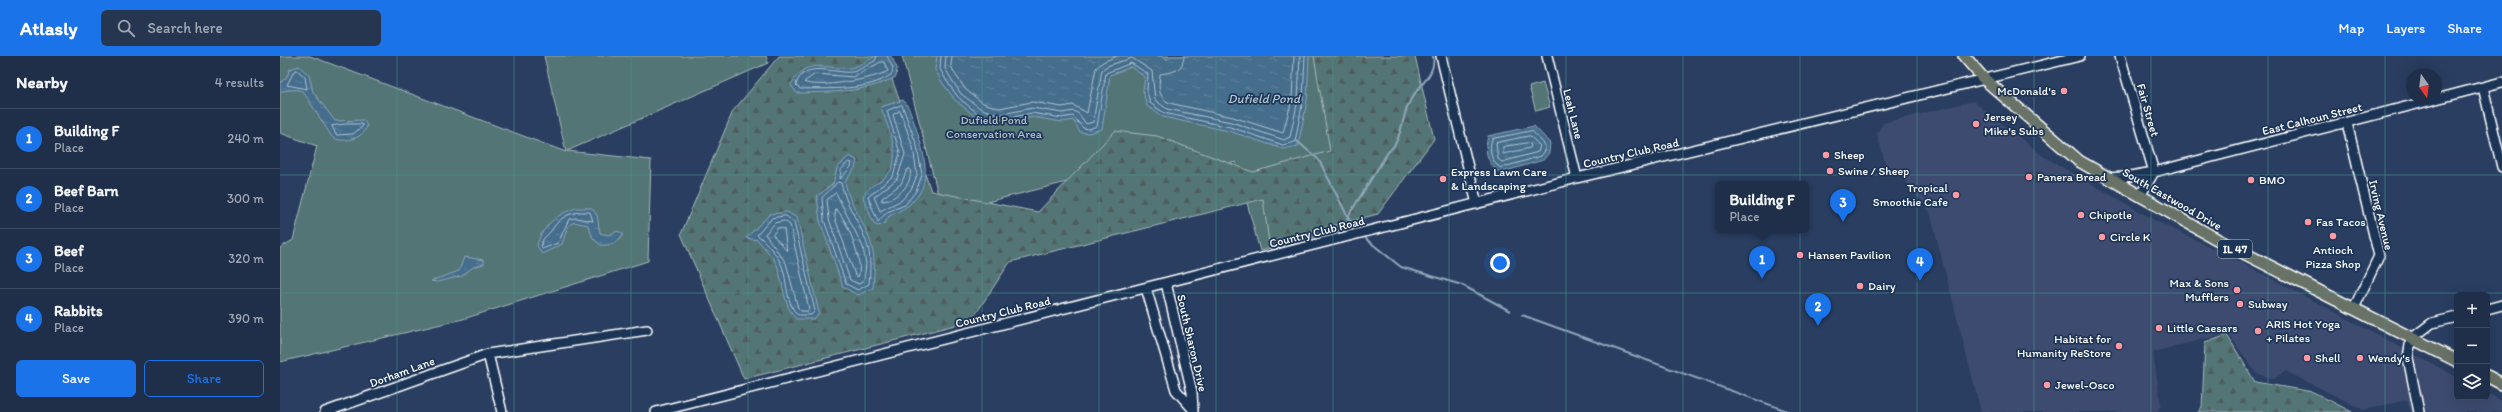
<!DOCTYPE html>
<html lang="en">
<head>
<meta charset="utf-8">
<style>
	:root { --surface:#1f2e49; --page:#273650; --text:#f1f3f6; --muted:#a1a8b4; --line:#3c4a61; --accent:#1a73e8 }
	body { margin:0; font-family:Itim,sans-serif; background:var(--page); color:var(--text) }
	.controls { position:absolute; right:12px; bottom:12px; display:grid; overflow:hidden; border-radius:6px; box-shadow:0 4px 16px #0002 }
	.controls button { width:36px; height:36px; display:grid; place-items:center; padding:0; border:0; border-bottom:1px solid var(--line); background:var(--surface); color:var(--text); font:20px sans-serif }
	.compass { position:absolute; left:2126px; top:12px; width:36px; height:36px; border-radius:50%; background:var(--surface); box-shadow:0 4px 16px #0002; rotate:166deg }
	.you { position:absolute; left:1220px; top:207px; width:14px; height:14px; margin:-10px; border:3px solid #fff; border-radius:50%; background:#1a73e8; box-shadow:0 0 0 6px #1a73e833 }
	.badge { display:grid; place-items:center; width:26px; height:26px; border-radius:50%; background:var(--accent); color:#fff; font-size:13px; font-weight:700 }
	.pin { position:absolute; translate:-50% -33px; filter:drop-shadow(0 1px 2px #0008) }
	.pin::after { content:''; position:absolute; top:21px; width:14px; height:12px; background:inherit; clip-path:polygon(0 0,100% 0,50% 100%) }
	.popup { position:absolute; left:1435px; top:125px; width:94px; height:52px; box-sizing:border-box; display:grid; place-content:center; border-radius:6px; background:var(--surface); filter:drop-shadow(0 1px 3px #0005); font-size:13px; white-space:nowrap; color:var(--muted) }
	.popup b { font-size:15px; color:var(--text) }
	.popup::after { content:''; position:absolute; left:50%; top:100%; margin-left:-8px; border:8px solid transparent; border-top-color:var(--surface) }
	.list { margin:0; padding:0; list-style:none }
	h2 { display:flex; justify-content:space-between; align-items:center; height:52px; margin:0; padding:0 16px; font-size:17px }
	h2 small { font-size:13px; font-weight:400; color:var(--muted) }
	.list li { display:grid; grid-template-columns:26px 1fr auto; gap:12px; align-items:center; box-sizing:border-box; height:60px; padding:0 16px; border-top:1px solid var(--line) }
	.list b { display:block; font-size:15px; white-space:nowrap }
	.list p { margin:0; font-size:13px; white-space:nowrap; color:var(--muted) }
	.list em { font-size:13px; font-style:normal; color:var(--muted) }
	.actions { display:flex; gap:8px; padding:12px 16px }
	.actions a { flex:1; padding:9px 0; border:1px solid var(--accent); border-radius:6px; text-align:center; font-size:14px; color:var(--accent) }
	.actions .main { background:var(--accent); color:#fff }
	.icon { flex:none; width:22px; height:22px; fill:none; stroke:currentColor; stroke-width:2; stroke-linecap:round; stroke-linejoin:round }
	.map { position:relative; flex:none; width:2222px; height:356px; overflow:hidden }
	header { display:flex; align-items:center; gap:24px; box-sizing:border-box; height:56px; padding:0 20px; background:var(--accent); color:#fff }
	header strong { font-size:19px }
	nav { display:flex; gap:22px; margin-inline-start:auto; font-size:14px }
	.search { width:280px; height:36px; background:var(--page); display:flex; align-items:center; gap:10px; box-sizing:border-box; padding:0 14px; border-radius:6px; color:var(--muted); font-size:15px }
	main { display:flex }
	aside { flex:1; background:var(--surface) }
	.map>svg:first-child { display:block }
	.built { fill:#3c4c6f }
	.green { fill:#537575; stroke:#a9baba }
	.forest { fill:url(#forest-firs); stroke:#a9baba }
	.water { fill:url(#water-ripples); stroke:#8fa7ba }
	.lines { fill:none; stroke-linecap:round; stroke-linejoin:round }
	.shore { stroke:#b4c5d1; stroke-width:1 }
	.stream { stroke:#8fa7ba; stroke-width:2 }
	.minor-casing { stroke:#fff; stroke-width:12 }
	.major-casing { stroke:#fff; stroke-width:14 }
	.minor { stroke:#1d3557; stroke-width:9 }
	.major { stroke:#697266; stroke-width:11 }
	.grid { fill:none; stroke:#4b9892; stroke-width:1; stroke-opacity:0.55 }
	.poi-dot { fill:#ff9aa2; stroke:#1d3557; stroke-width:1.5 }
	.labels { text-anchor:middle; stroke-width:3.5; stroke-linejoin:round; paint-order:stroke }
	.shield { fill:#1d3557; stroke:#bbc2cd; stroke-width:1 }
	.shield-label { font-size:11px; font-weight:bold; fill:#fff }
	.poi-label { font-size:12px; fill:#fff; stroke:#1d3557; text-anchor:start }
	.street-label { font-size:12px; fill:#fff; stroke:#1d3557 }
	.park-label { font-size:12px; fill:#b2c1c1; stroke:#1d3557 }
	.water-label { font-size:13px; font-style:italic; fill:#b4c5d1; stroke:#1d3557 }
</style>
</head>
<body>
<header>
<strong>Atlasly</strong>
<div class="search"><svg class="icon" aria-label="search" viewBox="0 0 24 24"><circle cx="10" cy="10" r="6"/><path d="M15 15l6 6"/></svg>Search here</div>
<nav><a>Map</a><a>Layers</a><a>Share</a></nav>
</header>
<main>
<aside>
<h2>Nearby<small>4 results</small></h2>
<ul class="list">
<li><span class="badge">1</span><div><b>Building F</b><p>Place</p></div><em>240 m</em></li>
<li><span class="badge">2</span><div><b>Beef Barn</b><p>Place</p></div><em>300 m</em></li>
<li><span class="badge">3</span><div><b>Beef</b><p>Place</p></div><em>320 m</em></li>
<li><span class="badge">4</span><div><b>Rabbits</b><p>Place</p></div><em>390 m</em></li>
</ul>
<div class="actions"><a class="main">Save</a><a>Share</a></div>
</aside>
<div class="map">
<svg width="2222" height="356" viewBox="0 0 2222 356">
	<defs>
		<pattern id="forest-firs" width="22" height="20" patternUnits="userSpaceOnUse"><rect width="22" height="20" fill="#537575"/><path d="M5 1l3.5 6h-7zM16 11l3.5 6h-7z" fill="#4f5c5c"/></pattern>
		<pattern id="water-ripples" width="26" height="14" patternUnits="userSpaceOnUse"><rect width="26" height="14" fill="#446d8c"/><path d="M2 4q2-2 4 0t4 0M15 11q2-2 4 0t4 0" fill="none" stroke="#60839d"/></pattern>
	</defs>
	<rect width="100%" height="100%" fill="#293e61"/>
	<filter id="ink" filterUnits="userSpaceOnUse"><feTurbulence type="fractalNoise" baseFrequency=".025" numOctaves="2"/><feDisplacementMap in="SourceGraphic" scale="8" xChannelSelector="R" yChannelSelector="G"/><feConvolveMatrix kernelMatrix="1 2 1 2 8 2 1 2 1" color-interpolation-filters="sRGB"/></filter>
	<g filter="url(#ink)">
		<!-- built -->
		<path class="built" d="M1693 45 1763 100 1878 166 1943 197 2177 321V341H2207V337L2222 345V356H2131L2127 344 2084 354 2005 315 1994 323 1976 317 1948 277 1873 296 1881 348 1877 356H1701L1650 156 1621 120 1605 107 1597 78 1603 67Z"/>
		<!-- green -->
		<path class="green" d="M0 0H30L286 96 264 0H486L488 7 287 95 371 104 368 205 183 263 0 306V192L13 184 37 90 0 77Z
			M622 0H1041L1084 168 980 195 956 106 892 120 887 101 663 157Z
			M1263 27 1270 51 1256 55 1249 31Z"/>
		<!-- forest -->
		<path class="forest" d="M499 0H604L651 135 758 156 835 75 877 80 973 116 1050 95 1034 0H1135L1154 83 1098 158 989 186 983 143 730 206 691 265 464 323 401 178 453 55Z
			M1947 279 1975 326 2033 336 2072 356H1918L1922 351 1925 287Z"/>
		<!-- water -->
		<path class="water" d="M596 0H611L617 12 616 21C583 37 553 36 517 37L511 29C526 0 544 14 570 12 578 11 589 4 596 0Z
			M657 0H880L887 3 891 0H1029L1027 45 1018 90 1003 93 949 75 883 61 867 50 863 35 865 21 851 11 830 19 822 73 809 77 800 76 793 64 782 66 753 61 717 68 695 60 675 44 662 26 655 14Z
			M19 10 29 19 33 36 55 65 84 64 87 70C83 83 66 86 54 83 47 75 26 38 22 35 16 32 6 35 0 35V27L6 22 10 13Z
			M623 44C631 53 633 64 637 75 650 115 652 142 609 160L604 168 598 170 594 168 583 141C586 132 596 128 603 123 626 106 608 73 601 51Z
			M1254 70 1270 87 1269 97 1263 104 1219 117C1207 105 1204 97 1208 80Z
			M569 100 577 104 575 112 565 126C569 149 585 166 591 188 596 203 594 217 593 232L578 239 563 231 540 165 537 140 553 128 557 112Z
			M297 152H311L317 159 320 177 328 179 338 175 343 178C340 187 328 190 320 189L313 182 308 169 294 166 288 170 282 188 262 198 257 190C260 172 279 156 297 152Z
			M507 156 517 162 539 257 534 263H516C503 248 504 230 498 212 496 203 484 192 478 184L466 182 490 158Z
			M184 201 204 204V208L193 211 182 220 157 226 151 225 179 215Z"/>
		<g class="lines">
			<!-- shore -->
			<path class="shore" d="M597 0 595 5C588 8 579 15 572 16 554 18 523 3 516 29L520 33C549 32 587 36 612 18L613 12 607 0
				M661 0 660 13 666 24 678 41 697 57 718 64 752 57 782 62 793 60 803 72 809 73 817 70 826 17 851 7 868 18 867 35 870 47 884 57 950 71 1003 89 1015 86 1023 44 1025 0
				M666 0 665 12 670 21 681 38 700 52 718 59 752 52 782 57 794 55 799 58 806 68 813 66 822 14 827 10 852 2 872 15 875 44 887 53 951 66 1004 84 1010 81 1018 44 1020 0
				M672 0 671 10 675 18 686 34 703 47 719 52 752 46 782 51 793 49 807 57 816 12 823 6 837 0
				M904 0C903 16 892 16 880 18 879 32 877 39 889 47L953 61 1003 77 1012 43 1014 0
				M601 6H604L608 15C595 23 536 33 524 26L535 18 573 21Z
				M17 14 25 21 27 33 7 29 14 15Z
				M622 49 637 90 642 119 636 135 625 149 607 156 598 166 588 141 613 120 620 97 607 55Z
				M620 55 633 91 637 119 632 132 622 144 600 155 594 141 617 123 625 98 613 59Z
				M66 68H82L83 70 73 78 56 79 52 70Z
				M1252 75 1265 89V95L1261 100 1221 112C1211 106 1208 94 1212 83Z
				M1250 80 1260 90 1258 96 1222 106 1218 103 1216 87Z
				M1248 87 1251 89 1250 92 1223 98V91Z
				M569 106 572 107 571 111 560 123 561 114Z
				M630 113C634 128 616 144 602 145V142L621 128 627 114Z
				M558 126 561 127C566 151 582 169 588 191 591 203 590 215 589 228L578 234 566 228 544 164 542 142Z
				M556 137 583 191 586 208 584 224 579 228 570 224 549 163 547 144Z
				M556 153C566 161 585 208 578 221L575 219 555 162Z
				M298 156H310L313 165 296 162 289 163 278 187 262 193C259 184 266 181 271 175 278 164 284 159 298 156Z
				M506 160 514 166 535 255 531 259H518C505 247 508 226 502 210 498 200 485 184 477 179L492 162Z
				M505 165 510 169 529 253 528 255H521L518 252 506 207 485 178 495 167Z
				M498 172 504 173 507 195 493 179Z"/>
			<!-- stream -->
			<path class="stream" d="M1017 85 1039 104 1074 173
				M1067 162 1108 96C1123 84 1121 61 1130 45 1137 30 1157 19 1153 0
				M1086 183 1121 211 1182 229 1230 255
				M1242 259 1510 356"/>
			<defs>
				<path id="minor" d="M1161 0 1197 148
					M1267 0 1297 122
					M1840 0 1874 116
					M2203 31 2222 111
					M2067 67 2099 200 2074 252
					M1828 122 1844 121 1874 116 2222 26
					M1860 140 1874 116
					M886 227 912 336 913 356
					M866 232 896 334 912 352
					M2207 253 2222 249
					M208 298 222 356
					M45 356 208 298 367 274
					M376 356 1297 122 1800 0
					M2139 356 2128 302 2131 283 2152 267 2177 261"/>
				<path id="major" d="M1684 0 1703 22 1799 105 1940 185 2177 305
					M2207 320 2222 328"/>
			</defs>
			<!-- minor casing -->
			<use href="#minor" class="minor-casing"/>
			<!-- major casing -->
			<use href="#major" class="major-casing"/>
			<!-- minor -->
			<use href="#minor" class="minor"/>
			<!-- major -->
			<use href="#major" class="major"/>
		</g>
	</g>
	<!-- grid -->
	<path class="grid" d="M117 0V356M234 0V356M351 0V356M468 0V356M585 0V356M702 0V356M819 0V356M936 0V356M1053 0V356M1169 0V356M1286 0V356M1403 0V356M1520 0V356M1637 0V356M1754 0V356M1871 0V356M1988 0V356M2105 0V356M0 119H2222M0 237H2222"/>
	<!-- markers -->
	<g class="poi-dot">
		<circle cx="1784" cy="35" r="4"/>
		<circle cx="1696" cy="68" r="4"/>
		<circle cx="1546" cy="99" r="4"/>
		<circle cx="1550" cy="115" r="4"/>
		<circle cx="1749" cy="121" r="4"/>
		<circle cx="1163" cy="123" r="4"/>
		<circle cx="1971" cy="124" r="4"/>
		<circle cx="1676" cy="139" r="4"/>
		<circle cx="1801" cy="159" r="4"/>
		<circle cx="2028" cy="166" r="4"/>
		<circle cx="2053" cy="180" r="4"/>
		<circle cx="1822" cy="181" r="4"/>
		<circle cx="1520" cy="199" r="4"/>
		<circle cx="1580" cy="230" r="4"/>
		<circle cx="1957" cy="234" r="4"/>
		<circle cx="1960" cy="248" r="4"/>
		<circle cx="1879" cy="272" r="4"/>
		<circle cx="1978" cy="275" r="4"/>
		<circle cx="1839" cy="290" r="4"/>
		<circle cx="2027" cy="302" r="4"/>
		<circle cx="2080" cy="302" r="4"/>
		<circle cx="1767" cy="329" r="4"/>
	</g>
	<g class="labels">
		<!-- shield labels -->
		<rect class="shield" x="1938" y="184" width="34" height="18" rx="3"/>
		<g class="shield-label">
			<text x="1955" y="197">IL 47</text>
		</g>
		<!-- poi labels -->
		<g class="poi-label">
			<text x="1776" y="39" text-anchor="end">McDonald's</text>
			<text x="1704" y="65">Jersey<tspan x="1704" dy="14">Mike's Subs</tspan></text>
			<text x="1554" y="103">Sheep</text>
			<text x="1558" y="119">Swine / Sheep</text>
			<text x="1171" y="120">Express Lawn Care<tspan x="1171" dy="14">&amp; Landscaping</tspan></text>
			<text x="1757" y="125">Panera Bread</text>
			<text x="1979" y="128">BMO</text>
			<text x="1668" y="136" text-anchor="end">Tropical<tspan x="1668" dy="14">Smoothie Cafe</tspan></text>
			<text x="1809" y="163">Chipotle</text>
			<text x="2036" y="170">Fas Tacos</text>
			<text x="1830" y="185">Circle K</text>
			<text x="2053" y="198" text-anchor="middle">Antioch<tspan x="2053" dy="14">Pizza Shop</tspan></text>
			<text x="1528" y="203">Hansen Pavilion</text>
			<text x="1949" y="231" text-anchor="end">Max &amp; Sons<tspan x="1949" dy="14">Mufflers</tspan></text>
			<text x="1588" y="234">Dairy</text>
			<text x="1968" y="252">Subway</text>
			<text x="1986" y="272">ARIS Hot Yoga<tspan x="1986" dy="14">+ Pilates</tspan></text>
			<text x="1887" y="276">Little Caesars</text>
			<text x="1831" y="287" text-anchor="end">Habitat for<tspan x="1831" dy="14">Humanity ReStore</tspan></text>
			<text x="2035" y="306">Shell</text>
			<text x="2088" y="306">Wendy's</text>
			<text x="1775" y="333">Jewel-Osco</text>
		</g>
		<!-- street labels -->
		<g class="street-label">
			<text transform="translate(1868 54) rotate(74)" y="4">Fair Street</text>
			<text transform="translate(1293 58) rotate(76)" y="4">Leah Lane</text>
			<text transform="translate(2032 63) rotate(-14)" y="4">East Calhoun Street</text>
			<text transform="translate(1351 97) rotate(-13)" y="4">Country Club Road</text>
			<text transform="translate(1892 143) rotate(30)" y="4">South Eastwood Drive</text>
			<text transform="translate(2101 159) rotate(77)" y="4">Irving Avenue</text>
			<text transform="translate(1037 176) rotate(-14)" y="4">Country Club Road</text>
			<text transform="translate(723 256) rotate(-14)" y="4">Country Club Road</text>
			<text transform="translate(912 287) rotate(77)" y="4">South Sharon Drive</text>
			<text transform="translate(122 316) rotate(-20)" y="4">Dorham Lane</text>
		</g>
		<!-- park labels -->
		<g class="park-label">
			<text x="714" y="68">Dufield Pond<tspan x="714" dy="14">Conservation Area</tspan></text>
		</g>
		<!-- water labels -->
		<g class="water-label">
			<text x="984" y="47">Dufield Pond</text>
		</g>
	</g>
</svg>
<div class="controls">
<button>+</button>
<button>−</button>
<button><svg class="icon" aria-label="layers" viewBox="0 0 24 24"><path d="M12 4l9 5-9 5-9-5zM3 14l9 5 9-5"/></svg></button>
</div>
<svg class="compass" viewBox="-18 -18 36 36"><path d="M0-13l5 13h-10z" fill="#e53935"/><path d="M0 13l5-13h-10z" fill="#a1a8b4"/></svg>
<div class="you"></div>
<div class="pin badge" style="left:1482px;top:223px">1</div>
<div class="popup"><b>Building F</b>Place</div>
<div class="pin badge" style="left:1538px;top:270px">2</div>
<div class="pin badge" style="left:1563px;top:166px">3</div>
<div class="pin badge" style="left:1640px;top:225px">4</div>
</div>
</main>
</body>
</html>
